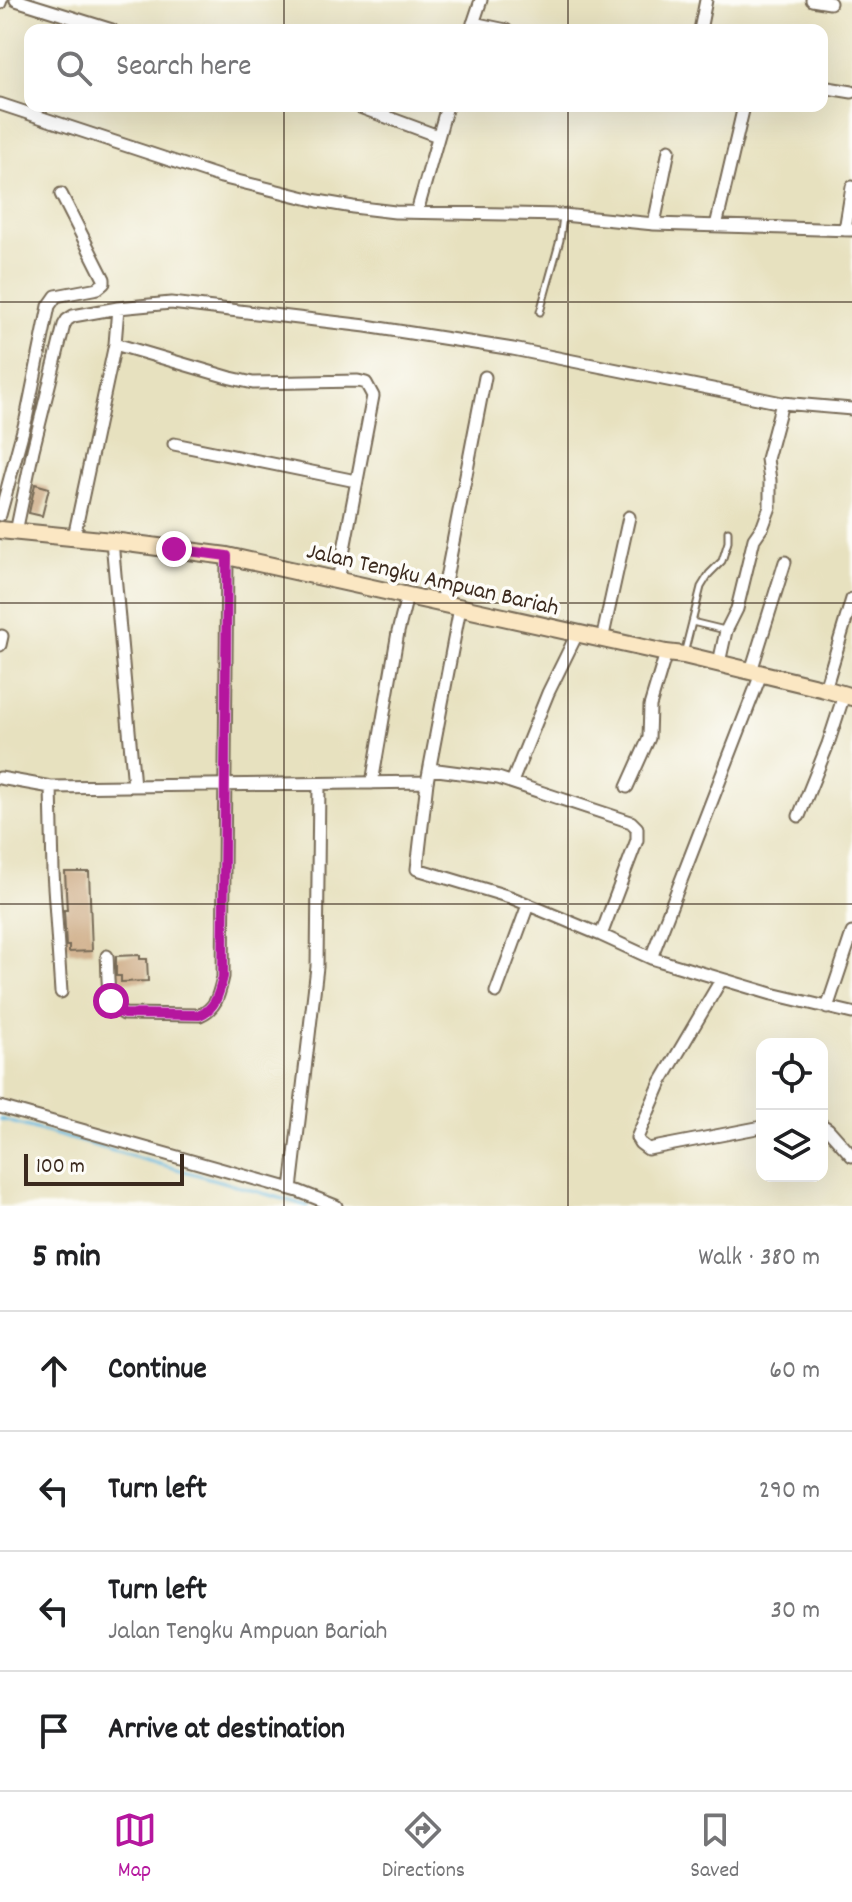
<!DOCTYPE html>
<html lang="en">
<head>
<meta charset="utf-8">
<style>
	:root { --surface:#fff; --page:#f2f2f2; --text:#202124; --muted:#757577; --line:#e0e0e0; --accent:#b5179e }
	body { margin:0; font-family:Dekko,sans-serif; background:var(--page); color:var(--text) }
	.controls { position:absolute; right:24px; bottom:24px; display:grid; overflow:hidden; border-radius:16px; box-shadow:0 8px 32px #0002 }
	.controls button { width:72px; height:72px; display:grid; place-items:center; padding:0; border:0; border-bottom:2px solid var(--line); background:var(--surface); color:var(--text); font:40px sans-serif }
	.scale { position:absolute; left:24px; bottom:20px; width:160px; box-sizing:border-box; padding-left:8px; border:4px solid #3b2a1e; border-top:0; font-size:22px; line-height:28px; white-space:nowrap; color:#3b2a1e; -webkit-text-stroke:6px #fdfcf7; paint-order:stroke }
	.stop { position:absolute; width:24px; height:24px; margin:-18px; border:6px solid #b5179e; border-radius:50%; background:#fff }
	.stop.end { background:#b5179e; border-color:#fff; box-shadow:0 2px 8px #0008 }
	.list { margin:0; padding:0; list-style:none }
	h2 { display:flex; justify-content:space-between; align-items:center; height:104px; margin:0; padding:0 32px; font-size:34px }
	h2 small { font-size:26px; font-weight:400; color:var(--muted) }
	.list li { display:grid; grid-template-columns:52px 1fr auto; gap:24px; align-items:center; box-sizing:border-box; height:120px; padding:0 32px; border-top:2px solid var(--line) }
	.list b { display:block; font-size:30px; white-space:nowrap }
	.list p { margin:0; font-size:26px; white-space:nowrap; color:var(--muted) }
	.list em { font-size:26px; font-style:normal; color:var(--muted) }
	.icon { flex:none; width:44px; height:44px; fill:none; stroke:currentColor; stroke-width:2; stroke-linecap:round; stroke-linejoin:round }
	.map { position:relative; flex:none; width:852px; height:1206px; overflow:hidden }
	.search { position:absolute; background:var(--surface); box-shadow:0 8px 32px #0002; left:24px; right:24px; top:24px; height:88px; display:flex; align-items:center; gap:20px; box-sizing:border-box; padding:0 28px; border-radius:16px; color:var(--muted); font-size:30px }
	.sheet { height:584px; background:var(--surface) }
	nav { display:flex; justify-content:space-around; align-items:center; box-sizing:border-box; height:112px; border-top:2px solid var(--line); background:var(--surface); font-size:22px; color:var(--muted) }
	nav a { display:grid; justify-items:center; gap:4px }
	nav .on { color:var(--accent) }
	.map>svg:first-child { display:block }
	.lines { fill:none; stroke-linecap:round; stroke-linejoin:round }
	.stream { stroke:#64b9e1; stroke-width:3 }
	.building { fill:#ceac86 }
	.service-casing { stroke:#776a56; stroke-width:9 }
	.minor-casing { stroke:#776a56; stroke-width:15 }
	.secondary-casing { stroke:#776a56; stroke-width:20 }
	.service { stroke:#fff; stroke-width:5 }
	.minor { stroke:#fff; stroke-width:11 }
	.secondary { stroke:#fbe7c3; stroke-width:16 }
	.route { stroke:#b5179e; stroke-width:10 }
	.grid { fill:none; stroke:#3b2a1e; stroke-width:2; stroke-opacity:0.55 }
	.labels { text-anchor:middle; stroke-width:7; stroke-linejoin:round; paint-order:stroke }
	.street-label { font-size:24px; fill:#3b2a1e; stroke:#fdfcf7 }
</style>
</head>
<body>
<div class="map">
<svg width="852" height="1206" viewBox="0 0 852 1206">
	<rect width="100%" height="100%" fill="#fdfcf7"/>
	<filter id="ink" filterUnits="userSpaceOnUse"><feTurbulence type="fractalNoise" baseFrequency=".0125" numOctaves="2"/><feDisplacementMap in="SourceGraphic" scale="16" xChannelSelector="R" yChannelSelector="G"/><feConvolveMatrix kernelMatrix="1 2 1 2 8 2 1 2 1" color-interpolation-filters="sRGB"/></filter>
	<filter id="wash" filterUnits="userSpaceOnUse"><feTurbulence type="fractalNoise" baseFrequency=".006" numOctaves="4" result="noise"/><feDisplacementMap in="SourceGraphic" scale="32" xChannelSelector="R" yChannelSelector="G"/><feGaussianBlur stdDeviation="1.8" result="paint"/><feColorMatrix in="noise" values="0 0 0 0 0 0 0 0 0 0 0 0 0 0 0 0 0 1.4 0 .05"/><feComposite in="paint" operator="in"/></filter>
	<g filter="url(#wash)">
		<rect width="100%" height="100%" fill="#e7e1bf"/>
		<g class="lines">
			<!-- stream -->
			<path class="stream" d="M0 1119 308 1206"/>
		</g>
		<g id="blocks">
			<!-- building -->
			<path class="building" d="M35 484 49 488 42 516 29 513Z
				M65 872H89L92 951 69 952V946H66L64 910H67Z
				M140 955V959H147L148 981 121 982V976H116V956Z"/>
		</g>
	</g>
	<g filter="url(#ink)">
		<use href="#blocks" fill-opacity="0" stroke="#776a56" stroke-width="2"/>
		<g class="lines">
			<defs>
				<path id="service" d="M540 312 560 240 563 216
					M692 622 725 630
					M685 650 701 587 709 574 722 561 728 542V531"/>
				<path id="minor" d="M16 0 112 30
					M812 0 830 3
					M0 3 1 0
					M473 23 506 30
					M471 30 481 0
					M700 30 706 0
					M822 87 852 92
					M0 104 221 177 318 201 353 207 395 212 563 215 654 224 852 230
					M357 106 438 136
					M417 212 447 106
					M654 224 669 150
					M716 226 744 106
					M845 230 852 187
					M115 344 231 378 253 383 358 381 366 383 373 396 338 581
					M174 444 356 481
					M0 515 26 419 49 306 56 296 98 288 104 283V279L61 194
					M16 532 33 450 64 325 67 320 73 316 118 308
					M74 537 115 344 118 308 171 303 366 326 513 349 782 403 852 409
					M112 541 134 786
					M441 604 485 377
					M460 608 427 782 417 869 510 897 601 935 651 958 761 674
					M602 640 629 517
					M0 645 2 636
					M719 663 726 631 737 609 754 539 763 526 770 507V480L767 459 782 403
					M751 671 785 562
					M825 689 852 599
					M430 769 498 778 631 822 637 828V840L601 935
					M0 778 51 787 427 782
					M512 782 548 693 577 634
					M372 783 398 632 407 596
					M51 787 53 872 61 992
					M627 787 649 738 650 706 666 653
					M799 816 828 744 844 695
					M107 956C109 975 104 1004 124 1014L200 1015C217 1008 219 993 223 977L227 556
					M651 958 772 994 852 1013
					M721 980 661 1082 637 1138 640 1143 648 1149 762 1127
					M496 992 528 905
					M827 1008 852 933
					M0 1107 298 1191 336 1206
					M822 1125 828 1129 852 1156
					M291 1189 317 967 319 784"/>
				<path id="secondary" d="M0 530 112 541 227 556 666 653 684 655 825 689 852 697"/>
			</defs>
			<!-- service casing -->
			<use href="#service" class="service-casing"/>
			<!-- minor casing -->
			<use href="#minor" class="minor-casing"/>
			<!-- secondary casing -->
			<use href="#secondary" class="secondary-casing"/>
			<!-- service -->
			<use href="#service" class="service"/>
			<!-- minor -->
			<use href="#minor" class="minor"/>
			<!-- secondary -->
			<use href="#secondary" class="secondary"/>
		</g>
	</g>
	<g class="lines" filter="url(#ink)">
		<!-- route -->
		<path class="route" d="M111 1001 116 1010 124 1014 200 1015C216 1008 219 993 223 977L227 556 174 549"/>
	</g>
	<!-- grid -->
	<path class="grid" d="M284 0V30M568 0V30M284 106V1206M568 106V1206M0 302H852M0 603H852M0 904H852"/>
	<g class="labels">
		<!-- street labels -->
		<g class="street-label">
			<text transform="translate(433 578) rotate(13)" y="8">Jalan Tengku Ampuan Bariah</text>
		</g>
	</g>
</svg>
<div class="controls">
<button><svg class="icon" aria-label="locate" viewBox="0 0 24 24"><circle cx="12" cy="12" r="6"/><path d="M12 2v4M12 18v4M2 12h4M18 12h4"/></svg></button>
<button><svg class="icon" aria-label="layers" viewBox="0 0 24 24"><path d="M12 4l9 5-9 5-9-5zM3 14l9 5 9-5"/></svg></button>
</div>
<div class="scale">100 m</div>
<div class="stop" style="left:111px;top:1001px"></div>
<div class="stop end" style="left:174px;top:549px"></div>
<div class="search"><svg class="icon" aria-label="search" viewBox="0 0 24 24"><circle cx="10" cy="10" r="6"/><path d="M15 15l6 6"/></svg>Search here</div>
</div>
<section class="sheet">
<h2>5 min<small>Walk · 380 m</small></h2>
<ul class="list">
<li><svg class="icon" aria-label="ahead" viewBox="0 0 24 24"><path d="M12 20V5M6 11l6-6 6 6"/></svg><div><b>Continue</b></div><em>60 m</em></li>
<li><svg class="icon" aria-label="left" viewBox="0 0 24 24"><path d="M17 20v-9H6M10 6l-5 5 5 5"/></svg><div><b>Turn left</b></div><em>290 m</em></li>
<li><svg class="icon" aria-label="left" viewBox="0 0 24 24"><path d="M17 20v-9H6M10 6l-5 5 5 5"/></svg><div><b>Turn left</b><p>Jalan Tengku Ampuan Bariah</p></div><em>30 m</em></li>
<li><svg class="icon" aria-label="arrive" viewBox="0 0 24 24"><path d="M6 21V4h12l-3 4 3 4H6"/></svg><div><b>Arrive at destination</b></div></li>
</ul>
</section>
<nav>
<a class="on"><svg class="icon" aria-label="map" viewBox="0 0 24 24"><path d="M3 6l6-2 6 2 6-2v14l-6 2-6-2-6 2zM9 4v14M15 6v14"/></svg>Map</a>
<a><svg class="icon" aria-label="directions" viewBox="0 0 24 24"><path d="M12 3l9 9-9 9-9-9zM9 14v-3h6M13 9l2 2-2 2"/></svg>Directions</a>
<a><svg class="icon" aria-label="saved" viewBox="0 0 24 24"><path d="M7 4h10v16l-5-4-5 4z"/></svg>Saved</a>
</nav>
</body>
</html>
